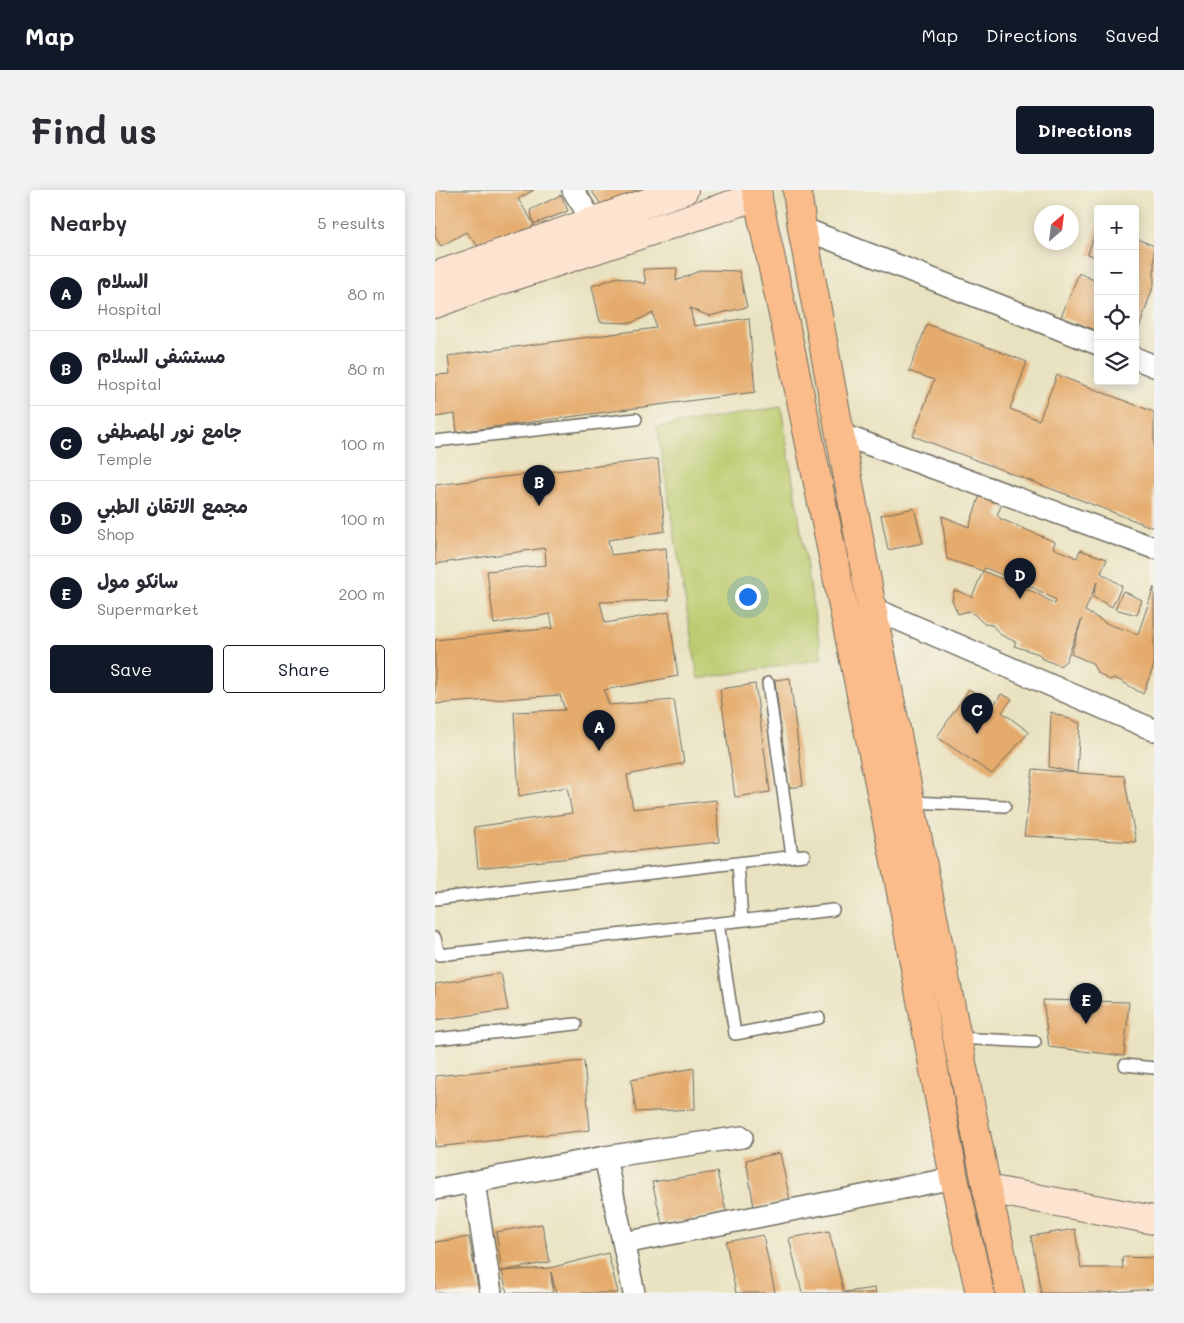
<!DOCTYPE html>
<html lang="en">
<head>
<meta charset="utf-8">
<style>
	:root { --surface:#fff; --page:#f2f2f3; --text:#2b2b33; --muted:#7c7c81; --line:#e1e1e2; --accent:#111827 }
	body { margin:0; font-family:Mali,"Playpen Sans Arabic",sans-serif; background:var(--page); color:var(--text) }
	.controls { position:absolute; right:15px; top:15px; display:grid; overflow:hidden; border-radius:5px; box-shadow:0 2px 12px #0003 }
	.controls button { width:45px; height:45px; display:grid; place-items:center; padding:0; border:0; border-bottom:1px solid var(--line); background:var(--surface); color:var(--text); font:25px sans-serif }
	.compass { position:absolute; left:599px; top:15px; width:45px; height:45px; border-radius:50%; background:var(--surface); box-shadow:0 2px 12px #0003; rotate:28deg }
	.you { position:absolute; left:312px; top:406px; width:18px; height:18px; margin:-12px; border:4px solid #fff; border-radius:50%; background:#1a73e8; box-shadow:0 0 0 8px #1a73e833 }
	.badge { display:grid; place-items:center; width:32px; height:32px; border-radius:50%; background:var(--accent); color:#fff; font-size:16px; font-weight:700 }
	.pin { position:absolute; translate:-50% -41px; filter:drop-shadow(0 1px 2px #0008) }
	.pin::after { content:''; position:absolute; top:26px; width:18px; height:15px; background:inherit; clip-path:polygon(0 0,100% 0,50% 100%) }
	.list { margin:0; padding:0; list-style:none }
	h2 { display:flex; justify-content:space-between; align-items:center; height:65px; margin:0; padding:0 20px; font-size:21px }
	h2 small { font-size:16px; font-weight:400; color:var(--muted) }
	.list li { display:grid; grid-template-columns:32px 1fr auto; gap:15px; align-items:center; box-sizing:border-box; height:75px; padding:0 20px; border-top:1px solid var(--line) }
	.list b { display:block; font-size:19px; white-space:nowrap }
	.list p { margin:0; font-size:16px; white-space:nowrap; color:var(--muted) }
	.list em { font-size:16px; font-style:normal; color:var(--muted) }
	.actions { display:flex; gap:10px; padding:15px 20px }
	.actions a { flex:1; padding:11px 0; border:1px solid var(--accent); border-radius:5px; text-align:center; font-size:18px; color:var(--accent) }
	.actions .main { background:var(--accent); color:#fff }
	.icon { flex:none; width:28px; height:28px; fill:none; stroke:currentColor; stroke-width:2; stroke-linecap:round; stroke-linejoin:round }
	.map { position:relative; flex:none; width:719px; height:1103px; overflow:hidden; border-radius:5px }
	header { display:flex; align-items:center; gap:30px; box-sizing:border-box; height:70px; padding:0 25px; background:var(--accent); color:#fff }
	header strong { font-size:24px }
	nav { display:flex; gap:28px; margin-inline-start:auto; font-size:18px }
	.intro { display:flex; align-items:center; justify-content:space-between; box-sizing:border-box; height:120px; padding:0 30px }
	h1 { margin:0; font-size:35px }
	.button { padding:12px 22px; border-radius:5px; background:var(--accent); color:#fff; font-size:18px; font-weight:700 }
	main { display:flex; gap:30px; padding:0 30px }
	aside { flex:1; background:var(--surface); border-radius:5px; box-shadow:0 2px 12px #0003 }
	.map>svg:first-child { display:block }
	.green { fill:#bbca6d; stroke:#737a4c }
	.building { fill:#e5ab6c; fill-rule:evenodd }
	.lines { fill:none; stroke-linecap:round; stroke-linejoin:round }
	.lane-casing { stroke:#6e6b5f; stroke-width:14 }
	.street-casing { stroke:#6e6b5f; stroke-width:24 }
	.secondary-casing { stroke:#6e6b5f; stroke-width:30 }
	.primary-casing { stroke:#6e6b5f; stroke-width:30 }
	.lane { stroke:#fff; stroke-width:11 }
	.street { stroke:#fff; stroke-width:21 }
	.secondary { stroke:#fde4d0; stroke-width:28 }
	.primary { stroke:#f9bc8a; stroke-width:28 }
</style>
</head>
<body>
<header>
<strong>Map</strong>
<nav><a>Map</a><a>Directions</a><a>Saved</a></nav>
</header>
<div class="intro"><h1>Find us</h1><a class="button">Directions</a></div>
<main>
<aside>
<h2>Nearby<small>5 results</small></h2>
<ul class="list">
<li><span class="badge">A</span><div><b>السلام</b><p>Hospital</p></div><em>80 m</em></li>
<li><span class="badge">B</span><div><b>مستشفى السلام</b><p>Hospital</p></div><em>80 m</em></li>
<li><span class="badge">C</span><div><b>جامع نور المصطفى</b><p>Temple</p></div><em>100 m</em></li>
<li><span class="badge">D</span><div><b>مجمع الاتقان الطبي</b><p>Shop</p></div><em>100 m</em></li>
<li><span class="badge">E</span><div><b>سانكو مول</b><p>Supermarket</p></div><em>200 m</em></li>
</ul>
<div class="actions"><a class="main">Save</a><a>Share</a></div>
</aside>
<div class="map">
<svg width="719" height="1103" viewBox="0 0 719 1103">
	<rect width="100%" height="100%" fill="#f7f3e8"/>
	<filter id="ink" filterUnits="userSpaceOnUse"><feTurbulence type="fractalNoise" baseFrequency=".02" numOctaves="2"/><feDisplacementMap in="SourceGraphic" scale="10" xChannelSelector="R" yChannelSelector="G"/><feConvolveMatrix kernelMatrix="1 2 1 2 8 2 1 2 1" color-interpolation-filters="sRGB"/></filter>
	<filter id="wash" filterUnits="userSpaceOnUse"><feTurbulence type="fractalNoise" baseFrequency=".0096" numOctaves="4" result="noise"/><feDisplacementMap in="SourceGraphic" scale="20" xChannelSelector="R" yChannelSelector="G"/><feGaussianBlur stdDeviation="1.12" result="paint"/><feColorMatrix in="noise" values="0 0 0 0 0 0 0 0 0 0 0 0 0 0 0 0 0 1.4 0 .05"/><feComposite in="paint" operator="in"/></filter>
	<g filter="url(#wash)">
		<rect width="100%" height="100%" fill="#e9e2c0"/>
		<!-- green -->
		<path class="green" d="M346 217 387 469 263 489 222 237Z"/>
		<g id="blocks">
			<!-- building -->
			<path class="building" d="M0 0H99L83 9 99 34 95 20 126 5 133 21 99 34 92 43 46 59 31 42 6 56 0 47Z
				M156 0H215L167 16Z
				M662 37H663V68L653 64Z
				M700 48 719 56V94L701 147Z
				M242 78 241 91 266 80 304 81 312 117 274 126 255 118 259 136 314 128 320 202 22 242 20 224 0 227V185L15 184 13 166 221 138 218 123 196 133 165 132 157 96 183 87 211 94 208 79Z
				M644 83 663 92V141L626 127Z
				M492 134 592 172 575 219 604 230 622 185 719 222V338L478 246 499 190 474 181Z
				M223 269 230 341 173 350 176 365 231 358 234 410 165 412 170 433 234 422 243 486 169 500 174 515 239 510 249 573 192 585 198 619 281 610 284 652 43 678 39 637 137 623 132 597 84 606 79 522 130 520 125 505 0 514V450L118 438 115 424 59 434 52 381 111 375 110 358 0 374V295Z
				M546 302 568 312 562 325 566 329 620 352 618 358 642 368 645 360 672 369 666 383 687 396 677 417 658 407 662 392 650 421 673 434 703 444 719 397V475L708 504 686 491 679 488 674 490 662 482 657 473 636 464 647 429 631 471 625 476 606 468 604 464 579 456 581 452 566 445 557 435 549 434 540 425 534 421 523 424 517 410 519 401H523L537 407 548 381 512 369 507 326 534 337ZM550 378 599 398 621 410 620 414 601 403 548 381Z
				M479 318 488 353 453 360 446 325Z
				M688 401 707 410 702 425 680 419Z
				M355 488 368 596 353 598 340 490Z
				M320 494 335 602 300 607 285 499Z
				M534 499 559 515 566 504 577 509 567 522 594 542 557 584 502 547Z
				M616 522 645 533 642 583 689 586 701 652 589 646 598 579 642 583 614 577Z
				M66 783 73 820 0 830V794Z
				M608 810 694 812 689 866 614 857Z
				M149 871 155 940 0 957V886Z
				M259 878 260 919 201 922 196 890Z
				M345 963 355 1010 319 1017 311 970Z
				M282 982 291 1021 255 1030 227 1033 217 992Z
				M107 1034 115 1072 67 1081 61 1042Z
				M640 1039 646 1078H688L687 1067 719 1068V1099L667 1103H606L596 1046Z
				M394 1041 409 1103H367L354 1048Z
				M328 1045 340 1103H301L291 1052Z
				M34 1047 44 1103H0V1052Z
				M173 1063 183 1103H121L116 1082 118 1103H72L67 1081 115 1078Z
				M440 1098 441 1103H410V1102Z"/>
		</g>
	</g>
	<g filter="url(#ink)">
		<use href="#blocks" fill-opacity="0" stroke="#6e6b5f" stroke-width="1"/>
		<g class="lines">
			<defs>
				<path id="lane" d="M0 251 201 229
					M333 493 357 666
					M476 612 570 616
					M303 673 307 730
					M0 709 369 665
					M283 733 300 844 384 828
					M0 748 4 765 398 720
					M522 848 600 852
					M0 849 141 834
					M690 875 719 878"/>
				<path id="street" d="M138 0 158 32
					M367 38 663 154
					M700 168 719 176
					M405 244 719 358
					M437 418 719 540
					M170 967 199 1103
					M39 992 56 1103
					M0 999 170 967 307 947
					M189 1053 519 988"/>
				<path id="secondary" d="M0 86 249 0
					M0 114 40 99 323 6
					M552 999 719 1030"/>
				<path id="primary" d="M321 0 357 166 462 681 519 988 545 1103
					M362 0 367 38 437 418 552 999 575 1103"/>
			</defs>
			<!-- lane casing -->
			<use href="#lane" class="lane-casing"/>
			<!-- street casing -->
			<use href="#street" class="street-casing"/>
			<!-- secondary casing -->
			<use href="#secondary" class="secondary-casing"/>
			<!-- primary casing -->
			<use href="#primary" class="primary-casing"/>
			<!-- lane -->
			<use href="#lane" class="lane"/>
			<!-- street -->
			<use href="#street" class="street"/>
			<!-- secondary -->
			<use href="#secondary" class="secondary"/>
			<!-- primary -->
			<use href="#primary" class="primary"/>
		</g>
	</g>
</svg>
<div class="controls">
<button>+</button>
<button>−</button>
<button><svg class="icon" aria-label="locate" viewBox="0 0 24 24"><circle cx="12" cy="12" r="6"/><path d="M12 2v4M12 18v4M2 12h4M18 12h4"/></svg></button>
<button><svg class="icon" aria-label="layers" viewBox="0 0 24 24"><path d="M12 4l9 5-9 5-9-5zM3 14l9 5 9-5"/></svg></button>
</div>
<svg class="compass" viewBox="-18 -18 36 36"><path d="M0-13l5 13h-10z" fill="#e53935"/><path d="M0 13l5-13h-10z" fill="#7c7c81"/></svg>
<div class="you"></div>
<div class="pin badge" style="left:164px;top:561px">A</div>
<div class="pin badge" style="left:104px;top:316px">B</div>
<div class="pin badge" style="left:542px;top:544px">C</div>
<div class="pin badge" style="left:585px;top:409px">D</div>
<div class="pin badge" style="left:651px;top:834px">E</div>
</div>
</main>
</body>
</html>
